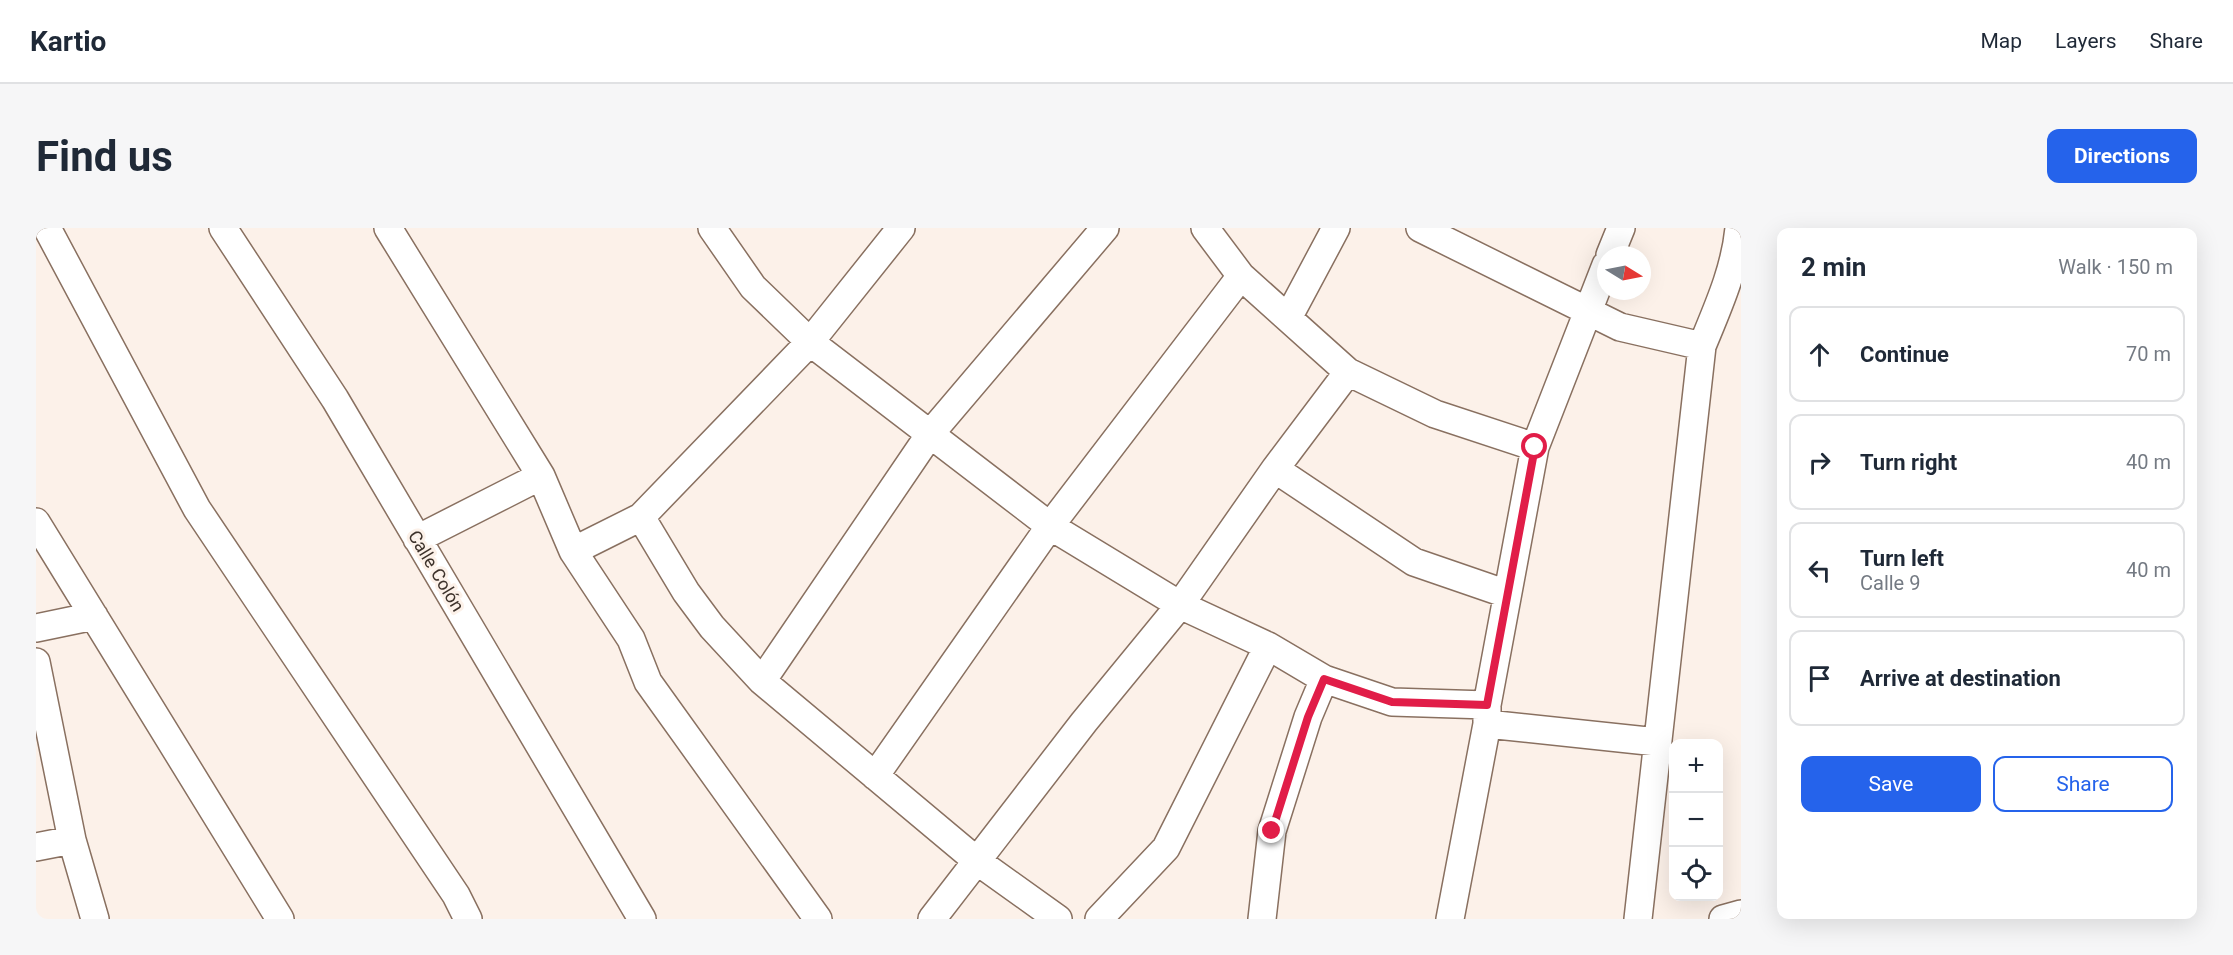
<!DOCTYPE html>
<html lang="en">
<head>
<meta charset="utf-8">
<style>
	:root { --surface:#fff; --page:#f6f6f7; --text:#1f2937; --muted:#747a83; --line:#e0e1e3; --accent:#2563eb }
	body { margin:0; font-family:Roboto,sans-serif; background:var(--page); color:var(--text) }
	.controls { position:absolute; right:18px; bottom:18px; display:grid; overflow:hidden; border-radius:12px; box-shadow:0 6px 24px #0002 }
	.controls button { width:54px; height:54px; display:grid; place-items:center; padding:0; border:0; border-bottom:2px solid var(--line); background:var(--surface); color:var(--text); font:30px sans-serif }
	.compass { position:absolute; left:1561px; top:18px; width:54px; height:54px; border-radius:50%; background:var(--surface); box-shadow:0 6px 24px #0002; rotate:100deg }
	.stop { position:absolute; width:18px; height:18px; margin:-14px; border:4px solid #e11d48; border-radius:50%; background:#fff }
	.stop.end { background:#e11d48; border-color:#fff; box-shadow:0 2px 6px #0008 }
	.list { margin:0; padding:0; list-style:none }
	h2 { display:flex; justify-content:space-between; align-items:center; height:78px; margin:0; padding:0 24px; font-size:26px }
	h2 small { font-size:20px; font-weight:400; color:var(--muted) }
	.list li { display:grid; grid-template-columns:39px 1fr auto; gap:18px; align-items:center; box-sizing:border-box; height:96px; margin:0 12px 12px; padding:0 12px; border:2px solid var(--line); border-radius:12px }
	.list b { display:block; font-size:22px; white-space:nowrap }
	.list p { margin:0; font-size:20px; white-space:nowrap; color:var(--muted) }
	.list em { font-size:20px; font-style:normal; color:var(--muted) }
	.actions { display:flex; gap:12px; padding:18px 24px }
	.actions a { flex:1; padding:14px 0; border:2px solid var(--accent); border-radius:12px; text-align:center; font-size:21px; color:var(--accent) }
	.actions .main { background:var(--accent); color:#fff }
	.icon { flex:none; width:33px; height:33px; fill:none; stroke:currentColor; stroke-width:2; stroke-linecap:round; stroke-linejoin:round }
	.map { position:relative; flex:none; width:1705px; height:691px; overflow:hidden; border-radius:12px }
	header { display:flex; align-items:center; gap:36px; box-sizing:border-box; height:84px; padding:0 30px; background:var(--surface); border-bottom:2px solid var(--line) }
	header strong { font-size:28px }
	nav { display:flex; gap:33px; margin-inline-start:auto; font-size:21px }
	.intro { display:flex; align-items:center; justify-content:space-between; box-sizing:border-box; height:144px; padding:0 36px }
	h1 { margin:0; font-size:42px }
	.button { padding:15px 27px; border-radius:12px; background:var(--accent); color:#fff; font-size:21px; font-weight:700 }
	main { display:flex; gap:36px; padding:0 36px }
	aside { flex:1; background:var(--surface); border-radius:12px; box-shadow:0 6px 24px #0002 }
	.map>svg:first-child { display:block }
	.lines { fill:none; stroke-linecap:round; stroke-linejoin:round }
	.minor-casing { stroke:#897060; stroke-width:30 }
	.minor { stroke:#fff; stroke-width:27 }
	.route { stroke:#e11d48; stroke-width:8 }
	.labels { text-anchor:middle; stroke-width:6; stroke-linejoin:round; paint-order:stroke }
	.street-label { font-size:18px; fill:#3d322b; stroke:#fcf1e9 }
</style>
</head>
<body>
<header>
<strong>Kartio</strong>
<nav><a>Map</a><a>Layers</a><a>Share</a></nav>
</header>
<div class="intro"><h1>Find us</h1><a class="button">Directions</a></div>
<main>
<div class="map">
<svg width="1705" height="691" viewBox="0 0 1705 691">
	<rect width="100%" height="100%" fill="#fcf1e9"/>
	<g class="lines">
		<defs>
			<path id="minor" d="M11 0 161 281 420 667 432 691
				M187 0 299 171 606 691
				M352 0 505 248 537 323
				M676 0 717 59 774 114 1014 298 1144 377 1232 418 1288 451 1356 474 1451 477
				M1169 0 1205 48 1312 144 1399 186 1499 219
				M1384 0 1584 99 1666 118
				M1574 27 1585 0
				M1252 90 1300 0
				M1239 241 1378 334 1471 366
				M605 289 650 364 676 399 726 453 941 633 1022 691
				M0 294 244 691
				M381 311 505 248
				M0 400 58 388
				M0 434 36 612 59 691
				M726 453 894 206 1069 0
				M1451 496 1621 514
				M839 548 1014 298 1205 48
				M0 619 36 612
				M782 691 612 454 595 411 537 323 605 289 774 114 865 0
				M896 691 1048 494 1144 377 1239 241 1312 144
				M1063 691 1130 620 1232 418
				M1226 691 1236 603 1272 489 1288 451
				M1414 691 1451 496V477L1499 219 1570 37
				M1602 691 1666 118C1682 79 1699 42 1703 0
				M1687 691 1705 686"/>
		</defs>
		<!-- minor casing -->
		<use href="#minor" class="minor-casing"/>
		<!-- minor -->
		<use href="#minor" class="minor"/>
	</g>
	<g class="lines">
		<!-- route -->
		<path class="route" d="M1236 603 1272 489 1288 451 1356 474 1451 477 1499 219"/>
	</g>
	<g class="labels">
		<!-- street labels -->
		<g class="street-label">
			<text transform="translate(400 343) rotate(59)" y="6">Calle Colón</text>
		</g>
	</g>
</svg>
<div class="controls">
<button>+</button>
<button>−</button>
<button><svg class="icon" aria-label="locate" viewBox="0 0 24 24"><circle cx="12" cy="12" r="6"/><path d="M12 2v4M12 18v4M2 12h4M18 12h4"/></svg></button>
</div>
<svg class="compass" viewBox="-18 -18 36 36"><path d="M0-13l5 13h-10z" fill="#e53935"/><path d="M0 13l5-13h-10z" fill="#747a83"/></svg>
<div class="stop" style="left:1499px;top:219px"></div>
<div class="stop end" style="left:1236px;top:603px"></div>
</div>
<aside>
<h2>2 min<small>Walk · 150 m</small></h2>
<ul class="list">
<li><svg class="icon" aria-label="ahead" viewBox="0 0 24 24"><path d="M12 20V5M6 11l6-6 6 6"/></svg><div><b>Continue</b></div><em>70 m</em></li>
<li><svg class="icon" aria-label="right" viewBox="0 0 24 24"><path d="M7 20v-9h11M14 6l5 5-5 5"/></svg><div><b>Turn right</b></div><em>40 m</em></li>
<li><svg class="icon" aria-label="left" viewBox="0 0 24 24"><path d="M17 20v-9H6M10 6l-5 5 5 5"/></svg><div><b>Turn left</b><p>Calle 9</p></div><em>40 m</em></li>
<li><svg class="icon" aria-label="arrive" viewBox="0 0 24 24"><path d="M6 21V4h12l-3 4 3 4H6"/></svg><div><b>Arrive at destination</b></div></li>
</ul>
<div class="actions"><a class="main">Save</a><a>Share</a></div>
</aside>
</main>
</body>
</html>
